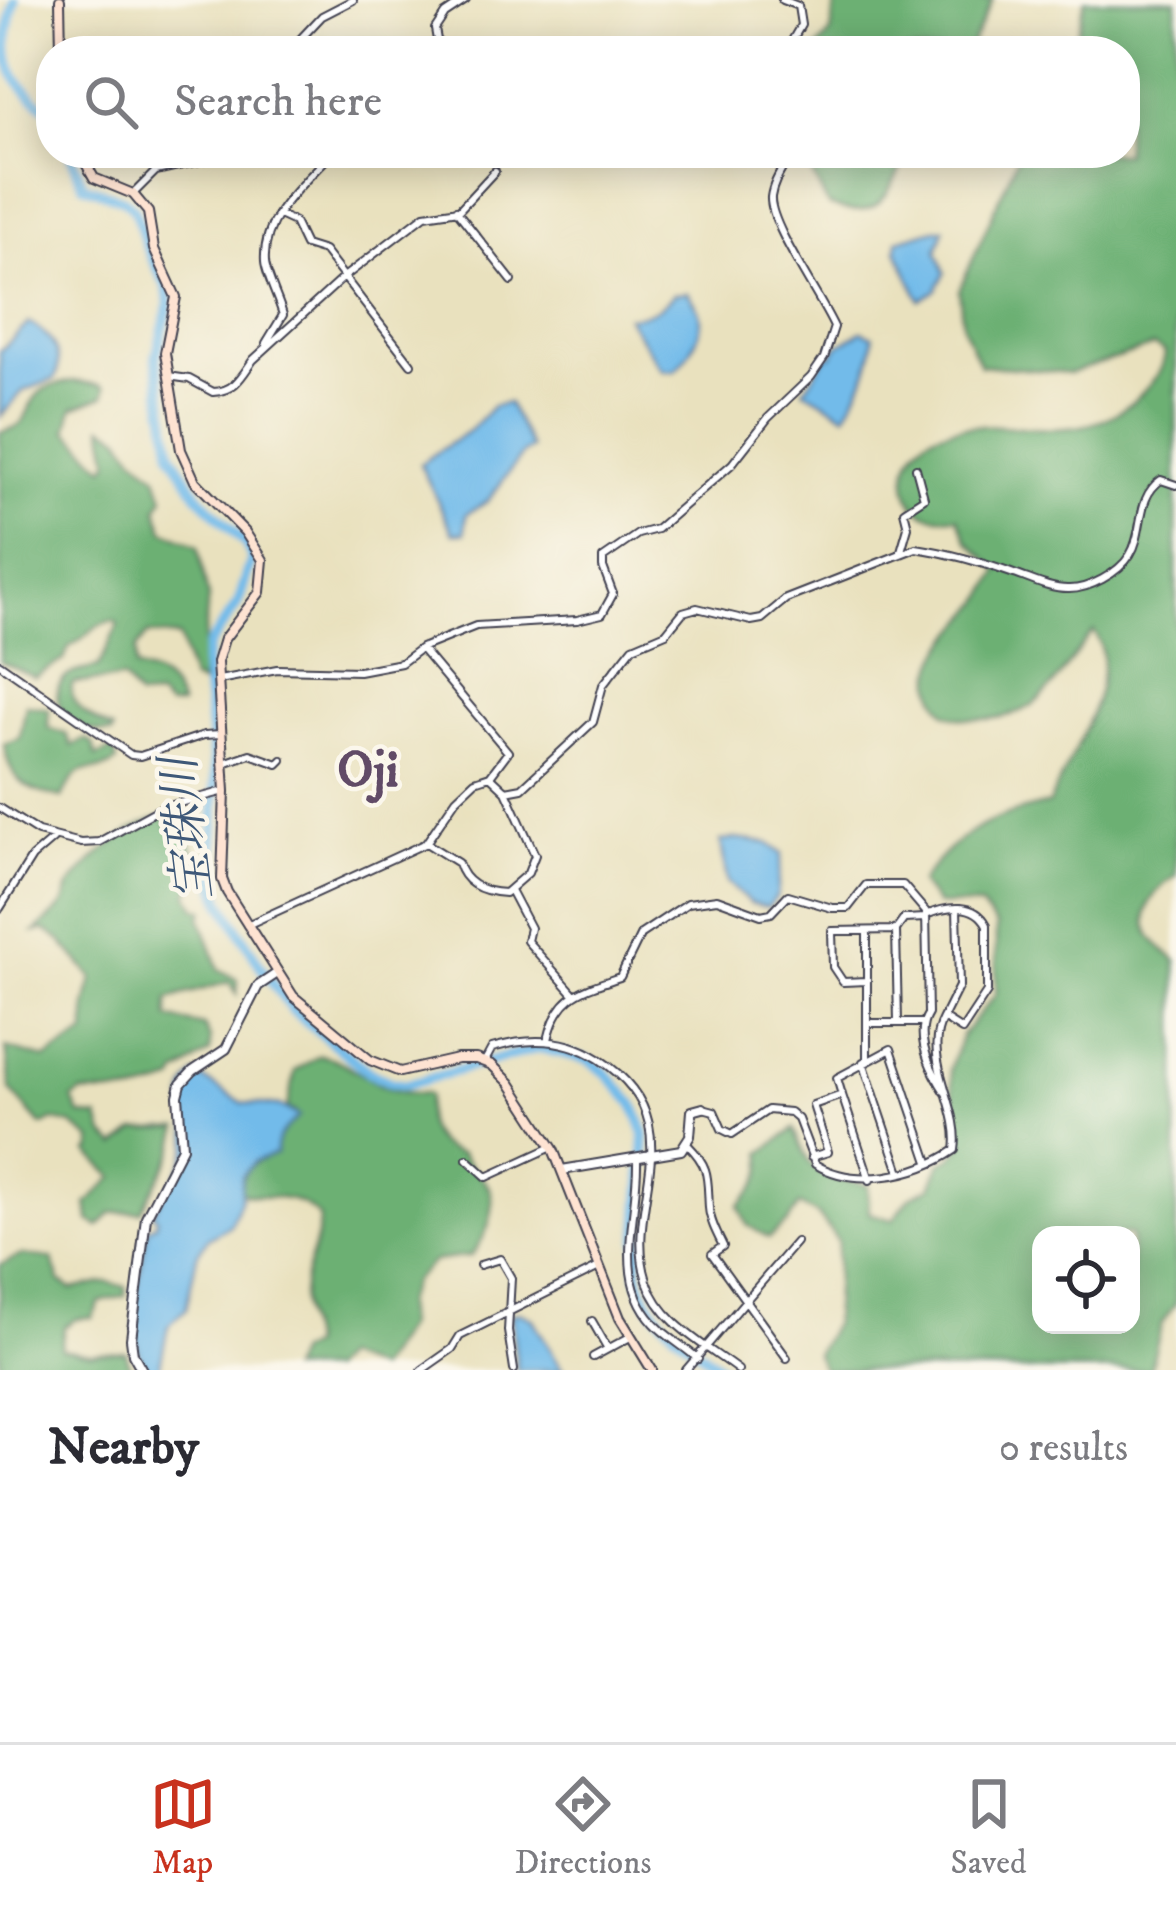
<!DOCTYPE html>
<html lang="en">
<head>
<meta charset="utf-8">
<style>
	:root { --surface:#fff; --page:#f7f7f7; --text:#2b2b33; --muted:#7c7c81; --line:#e1e1e2; --accent:#c8321e }
	body { margin:0; font-family:"IM FELL DW Pica","Noto Serif JP",serif; background:var(--page); color:var(--text) }
	.controls { position:absolute; right:36px; bottom:36px; display:grid; overflow:hidden; border-radius:24px; box-shadow:0 6px 30px #0003 }
	.controls button { width:108px; height:108px; display:grid; place-items:center; padding:0; border:0; border-bottom:3px solid var(--line); background:var(--surface); color:var(--text); font:60px sans-serif }
	.list { margin:0; padding:0; list-style:none }
	h2 { display:flex; justify-content:space-between; align-items:center; height:156px; margin:0; padding:0 48px; font-size:51px }
	h2 small { font-size:39px; font-weight:400; color:var(--muted) }
	.icon { flex:none; width:66px; height:66px; fill:none; stroke:currentColor; stroke-width:2; stroke-linecap:round; stroke-linejoin:round }
	.map { position:relative; flex:none; width:1176px; height:1370px; overflow:hidden }
	.search { position:absolute; background:var(--surface); box-shadow:0 6px 30px #0003; left:36px; right:36px; top:36px; height:132px; display:flex; align-items:center; gap:30px; box-sizing:border-box; padding:0 42px; border-radius:48px; color:var(--muted); font-size:45px }
	.sheet { height:372px; background:var(--surface) }
	nav { display:flex; justify-content:space-around; align-items:center; box-sizing:border-box; height:168px; border-top:3px solid var(--line); background:var(--surface); font-size:33px; color:var(--muted) }
	nav a { display:grid; justify-items:center; gap:6px }
	nav .on { color:var(--accent) }
	.map>svg:first-child { display:block }
	.forest { fill:#6cb073; stroke:#476957; stroke-width:3; fill-rule:evenodd }
	.water { fill:#72bbea; stroke:#4a6e92; stroke-width:3 }
	.lines { fill:none; stroke-linecap:round; stroke-linejoin:round }
	.river { stroke:#72bbea; stroke-width:10 }
	.minor-casing { stroke:#403f4f; stroke-width:10 }
	.tertiary-casing { stroke:#403f4f; stroke-width:12 }
	.secondary-casing { stroke:#403f4f; stroke-width:12 }
	.minor { stroke:#fff; stroke-width:6 }
	.tertiary { stroke:#fff; stroke-width:8 }
	.secondary { stroke:#fee3d2; stroke-width:8 }
	.labels { text-anchor:middle; stroke-width:9; stroke-linejoin:round; paint-order:stroke }
	.water-label { font-size:48px; font-style:italic; fill:#3e5878; stroke:#fbf7ec }
	.quarter-label { font-size:51px; font-weight:bold; fill:#614b67; stroke:#fbf7ec }
</style>
</head>
<body>
<div class="map">
<svg width="1176" height="1370" viewBox="0 0 1176 1370">
	<rect width="100%" height="100%" fill="#fbf7ec"/>
	<filter id="ink" filterUnits="userSpaceOnUse"><feTurbulence type="fractalNoise" baseFrequency=".00833" numOctaves="2"/><feDisplacementMap in="SourceGraphic" scale="24" xChannelSelector="R" yChannelSelector="G"/><feConvolveMatrix kernelMatrix="1 2 1 2 8 2 1 2 1" color-interpolation-filters="sRGB"/></filter>
	<filter id="wash" filterUnits="userSpaceOnUse"><feTurbulence type="fractalNoise" baseFrequency=".004" numOctaves="4" result="noise"/><feDisplacementMap in="SourceGraphic" scale="48" xChannelSelector="R" yChannelSelector="G"/><feGaussianBlur stdDeviation="2.7" result="paint"/><feColorMatrix in="noise" values="0 0 0 0 0 0 0 0 0 0 0 0 0 0 0 0 0 1.4 0 .05"/><feComposite in="paint" operator="in"/></filter>
	<g filter="url(#wash)">
		<rect width="100%" height="100%" fill="#e9e1be"/>
		<!-- forest -->
		<path class="forest" d="M836 0H993L968 51H815L831 33Z
			M1085 0H1176V876C1158 887 1138 908 1149 932 1153 942 1168 953 1176 961V1303L1162 1323 1150 1370H823L816 1354 833 1324 838 1241 818 1215 799 1205 787 1223 769 1238 747 1225 739 1206C754 1189 767 1176 762 1153L794 1129C814 1181 817 1174 868 1185L869 1213 893 1220 910 1197 931 1187 941 1162 952 1157 960 1148 950 1068 962 1035 996 994V926L981 906 937 905 920 883C957 833 988 817 1049 804 1068 758 1124 676 1094 631 1055 674 1048 718 982 719 969 719 958 719 946 713 911 671 952 638 979 605 987 595 992 583 999 571L968 541 958 517C947 517 933 519 922 512 895 495 905 447 932 435 1001 405 1077 462 1144 391 1155 379 1164 369 1165 352L1154 346 1070 373 980 365 963 327 959 291 1019 153H1125V51H1068L1077 33ZM1041 1235H1131V1325H1041Z
			M801 153H909C887 192 882 225 828 205Z
			M73 381 101 385 105 387 104 396 73 408 67 431C83 441 90 457 105 467L110 461 103 426 121 436 134 456 157 476 164 497 157 508 164 530 198 546 208 597 201 684 191 680 179 637 148 634 136 649 135 668C161 675 171 681 181 706L168 707 158 697 138 698 123 679 73 683C64 706 96 721 113 730L112 734C103 733 91 732 83 728 61 717 44 690 71 674 80 669 90 671 99 666L118 624 114 621C95 622 86 639 69 647L64 660 35 677 0 661V432C35 426 22 405 43 390 50 385 64 383 73 381Z
			M26 705 49 709 48 728 66 734 72 746 86 739 93 744 96 757 113 749 117 762C90 782 84 752 62 798 25 790 10 783 4 744L20 738Z
			M165 816 168 828C193 833 194 851 200 873L188 893 196 908 204 910 201 918 219 969 238 980 237 994 229 982 168 999V1018L204 1026 210 1038V1052L178 1074 174 1082 135 1094 81 1093 73 1099 80 1115 99 1118 104 1134 117 1146 136 1131 179 1128 174 1152 141 1211 111 1213 99 1227 90 1221 87 1204 114 1177 88 1152 92 1149V1140L72 1125 53 1120 42 1126 11 1091 6 1048 46 1059 86 1034V1006L93 978 59 939 45 930 35 932C43 923 55 915 62 906 66 901 66 894 69 888 86 862 135 821 165 816Z
			M320 1055C360 1063 373 1096 426 1093L429 1096C421 1126 432 1147 462 1154 468 1167 480 1172 487 1184 501 1207 485 1238 471 1256L434 1261 413 1281 404 1303 406 1326 377 1370 342 1357 329 1370H289L297 1353 310 1346C307 1330 301 1312 302 1296 303 1268 319 1246 319 1217 292 1189 271 1203 239 1192 241 1169 254 1160 275 1154V1143L296 1113 287 1108 295 1071Z
			M22 1255 52 1259 60 1281 71 1289 107 1282 126 1287 125 1296 100 1302 92 1318 76 1319 64 1327 61 1349 90 1354 126 1352 131 1370H0V1265Z"/>
		<!-- water -->
		<path class="water" d="M935 229H944L937 251 945 273 936 290 920 300 897 250 898 240Z
			M688 293C693 301 701 309 701 320 701 336 686 362 674 371L662 370 627 317C648 315 660 310 674 294Z
			M29 323C51 334 65 356 55 379L23 391 0 417V351Z
			M862 331 873 336C874 360 859 394 845 414L804 390 827 356H832L838 346Z
			M508 403 531 448 523 453 487 502 466 514 465 533H453L420 464 470 430 493 406Z
			M735 839 768 843 782 854 777 896 768 907 750 903 727 882 721 841Z
			M195 1074 243 1103 279 1106 299 1116C286 1129 275 1135 276 1154L254 1162 242 1176 241 1198 230 1225 208 1238 197 1255 186 1309 168 1326 159 1370H147C122 1330 142 1271 148 1228L156 1224 157 1218 153 1214C162 1193 184 1169 188 1146 192 1118 172 1099 195 1074Z
			M519 1312 532 1318 563 1370H517L511 1314Z"/>
		<g class="lines">
			<!-- river -->
			<path class="river" d="M15 0C0 60 4 75 51 112
				M70 153 83 185 124 200 134 209 147 248 167 288 169 305 156 356 172 454 197 494 246 545 252 558 238 604 208 646 205 662 215 780 214 879 222 902 262 969 293 1011 370 1073 392 1083 406 1085 539 1048 588 1060 606 1073 633 1103 645 1134 637 1266C642 1315 688 1343 725 1370"/>
		</g>
	</g>
	<g filter="url(#ink)">
		<g class="lines">
			<defs>
				<path id="minor" d="M782 0 798 6 801 25 786 51
					M289 51 322 16 353 0
					M439 51 435 29 445 14 466 0
					M133 194 156 171 235 153
					M456 210 512 281
					M279 215 294 222 305 245 324 251 411 364
					M266 343 283 315C279 300 266 275 265 262 262 215 304 184 332 153
					M168 376 189 379 213 392C235 391 242 376 253 360L344 277 425 215 459 210 495 171
					M901 551 908 527 904 511 924 498 916 468
					M0 664 131 755 140 756 204 735 221 734
					M219 680 277 669 359 671 401 663 421 648 476 626 577 620 602 614 613 594 603 567V558L638 534 657 529 732 464 768 418 811 377 824 358 834 327C820 296 769 224 771 197 773 181 784 167 791 153
					M224 763 250 754 278 764 282 760
					M506 791 522 788 593 722 603 685 633 647 666 633 683 612 697 608 751 621 762 619 786 599 916 548C949 553 981 562 1014 574 1030 579 1049 589 1067 589 1088 590 1119 573 1130 555 1145 531 1135 498 1161 480L1176 485
					M0 808 38 832 81 843 99 842 161 808 225 791
					M426 843 458 863C464 884 483 892 505 893L528 873 535 855 506 791 490 776
					M510 890 530 928 527 941 574 994
					M0 908 32 857 53 839
					M247 925 426 843 456 799 475 781 490 776 508 752 421 648
					M896 930 898 1022
					M867 931V981
					M943 1018 959 986 957 908
					M922 1023H867V981L843 982 833 967 832 931 896 930 904 919 926 918
					M548 1040C558 994 582 990 620 977L641 934 688 903 717 899 761 915 771 913 788 895 832 908H848L866 885H903L926 912 928 1014C914 1036 931 1070 945 1092
					M867 1060V1023
					M485 1061 492 1048C529 1037 565 1037 599 1059 698 1124 621 1202 647 1281 660 1322 705 1345 738 1370
					M863 1062 900 1172
					M842 1095 870 1180
					M703 1108 714 1111 722 1129 732 1134 768 1110 790 1112 798 1119 815 1164C855 1189 917 1176 955 1150 962 1108 921 1058 943 1018L962 1030 987 992V925C975 902 947 906 926 915
					M688 1145C711 1168 707 1179 709 1208 710 1221 717 1234 723 1246L712 1254 787 1358
					M811 1157 828 1152 813 1105 842 1095 837 1078 891 1049 929 1162
					M637 1158C639 1217 609 1283 660 1329 672 1340 686 1348 698 1359
					M467 1159 487 1177 552 1147
					M480 1265 500 1259 511 1278 508 1331 514 1370
					M592 1321 608 1349
					M593 1357 630 1337
					M422 1370 452 1349 460 1336 599 1267
					M686 1370 796 1242"/>
				<path id="tertiary" d="M562 1170 681 1150 690 1136 692 1111 703 1108
					M142 1370 133 1354 131 1339 146 1217 182 1147 178 1096 181 1084 193 1071 226 1049 258 986 276 974"/>
				<path id="secondary" d="M60 0 61 51
					M80 153 94 178 133 194 148 212 154 249 176 297 165 353 181 450 195 481 245 532 263 560 260 592 224 639 217 662 225 791 222 879 227 892 293 996 370 1060 400 1072 457 1059H476L492 1065 510 1083 553 1149 620 1318 652 1370"/>
			</defs>
			<!-- minor casing -->
			<use href="#minor" class="minor-casing"/>
			<!-- tertiary casing -->
			<use href="#tertiary" class="tertiary-casing"/>
			<!-- secondary casing -->
			<use href="#secondary" class="secondary-casing"/>
			<!-- minor -->
			<use href="#minor" class="minor"/>
			<!-- tertiary -->
			<use href="#tertiary" class="tertiary"/>
			<!-- secondary -->
			<use href="#secondary" class="secondary"/>
		</g>
	</g>
	<g class="labels">
		<!-- water labels -->
		<g class="water-label">
			<text transform="translate(185 829) rotate(-97)" y="17">宝珠川</text>
		</g>
		<!-- quarter labels -->
		<g class="quarter-label">
			<text x="368" y="786">Oji</text>
		</g>
	</g>
</svg>
<div class="controls">
<button><svg class="icon" aria-label="locate" viewBox="0 0 24 24"><circle cx="12" cy="12" r="6"/><path d="M12 2v4M12 18v4M2 12h4M18 12h4"/></svg></button>
</div>
<div class="search"><svg class="icon" aria-label="search" viewBox="0 0 24 24"><circle cx="10" cy="10" r="6"/><path d="M15 15l6 6"/></svg>Search here</div>
</div>
<section class="sheet">
<h2>Nearby<small>0 results</small></h2>
<ul class="list">
</ul>
</section>
<nav>
<a class="on"><svg class="icon" aria-label="map" viewBox="0 0 24 24"><path d="M3 6l6-2 6 2 6-2v14l-6 2-6-2-6 2zM9 4v14M15 6v14"/></svg>Map</a>
<a><svg class="icon" aria-label="directions" viewBox="0 0 24 24"><path d="M12 3l9 9-9 9-9-9zM9 14v-3h6M13 9l2 2-2 2"/></svg>Directions</a>
<a><svg class="icon" aria-label="saved" viewBox="0 0 24 24"><path d="M7 4h10v16l-5-4-5 4z"/></svg>Saved</a>
</nav>
</body>
</html>
